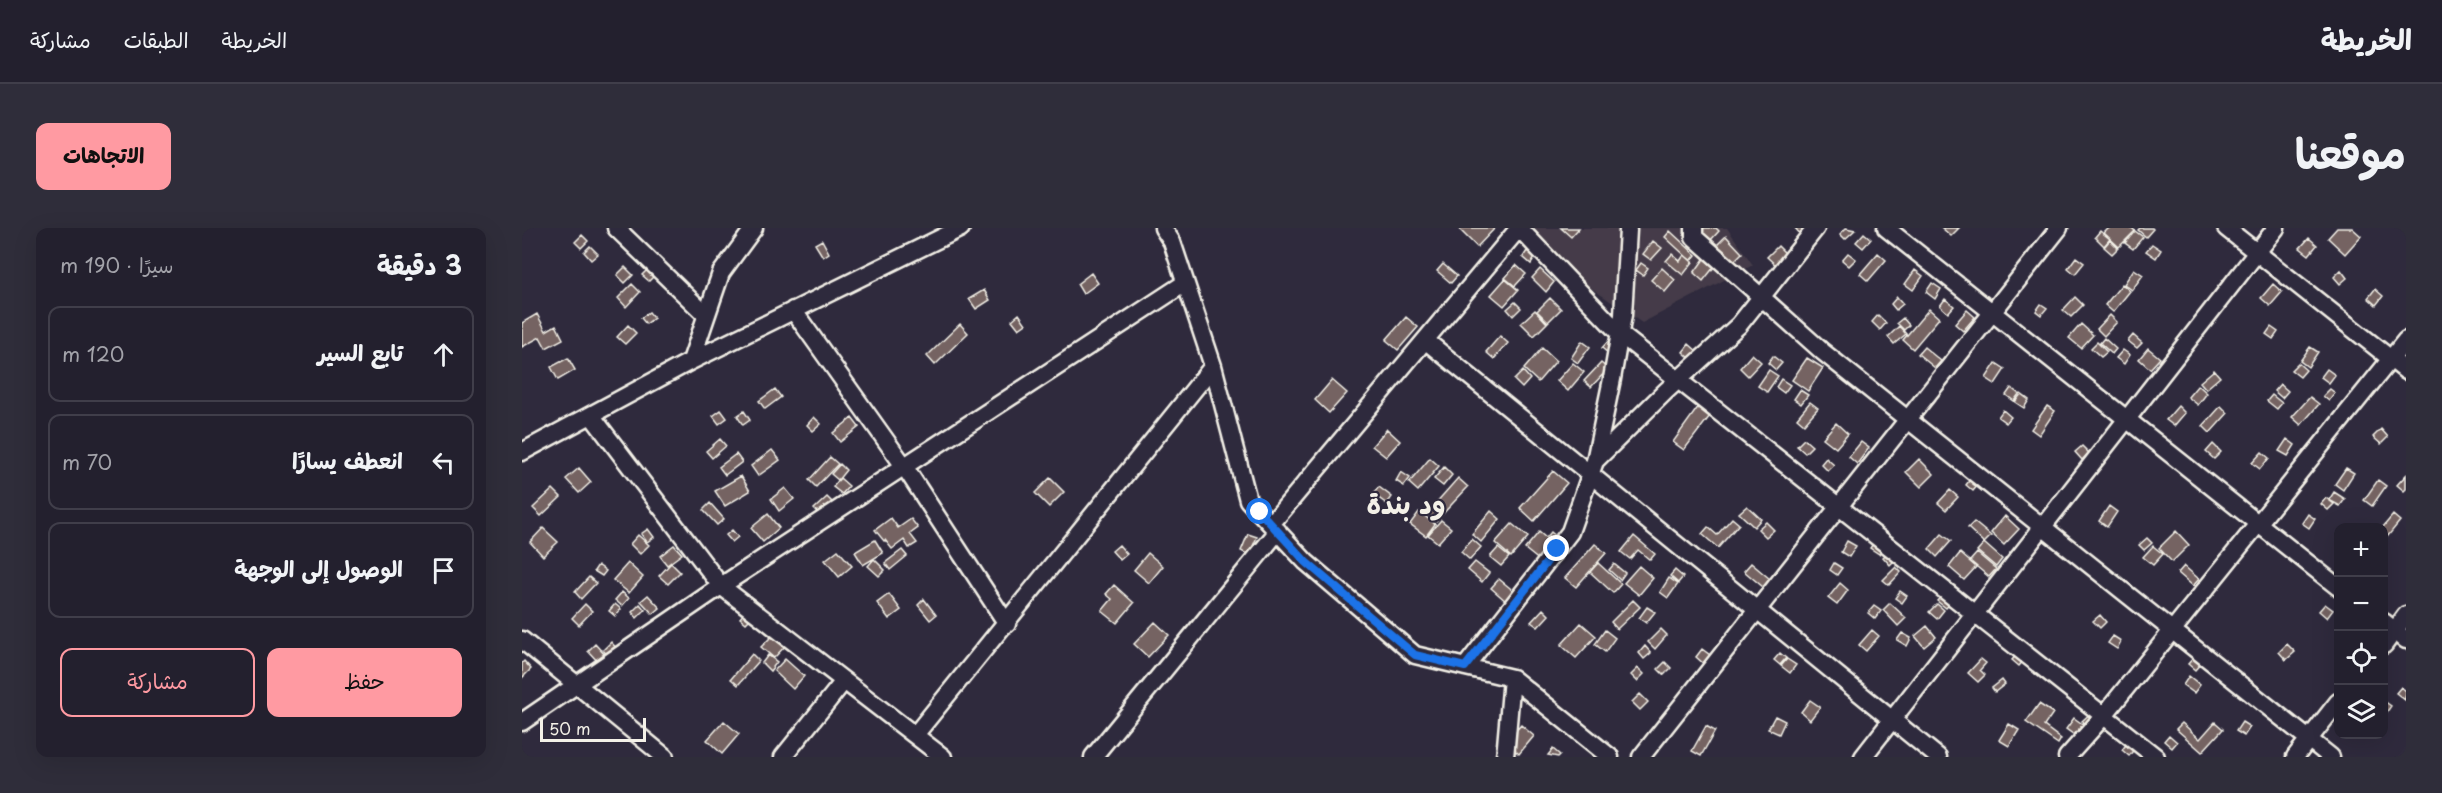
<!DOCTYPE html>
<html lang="ar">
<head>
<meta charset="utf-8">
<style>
	:root { --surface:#23202e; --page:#2f2d3a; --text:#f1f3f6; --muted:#a3a3aa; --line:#403e4a; --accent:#ff9aa2 }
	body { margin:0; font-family:"Playpen Sans","Playpen Sans Arabic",sans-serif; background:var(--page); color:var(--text); direction:rtl }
	.controls { position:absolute; right:18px; bottom:18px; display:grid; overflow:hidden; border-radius:12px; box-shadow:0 6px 24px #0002 }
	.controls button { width:54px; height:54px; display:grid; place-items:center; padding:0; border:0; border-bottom:2px solid var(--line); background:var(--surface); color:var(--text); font:30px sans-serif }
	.scale { position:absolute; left:18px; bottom:15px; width:106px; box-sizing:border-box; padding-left:6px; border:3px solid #f4f1e8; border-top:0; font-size:16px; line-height:21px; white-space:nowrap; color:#f4f1e8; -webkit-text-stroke:4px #2f2a3d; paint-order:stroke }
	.stop { position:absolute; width:18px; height:18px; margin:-14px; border:4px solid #1a73e8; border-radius:50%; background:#fff }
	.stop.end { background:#1a73e8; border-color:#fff; box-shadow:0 2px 6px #0008 }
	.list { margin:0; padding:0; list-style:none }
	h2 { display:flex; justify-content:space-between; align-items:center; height:78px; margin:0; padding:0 24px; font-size:26px }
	h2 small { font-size:20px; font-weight:400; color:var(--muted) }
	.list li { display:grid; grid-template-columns:39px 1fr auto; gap:18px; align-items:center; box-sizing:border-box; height:96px; margin:0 12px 12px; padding:0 12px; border:2px solid var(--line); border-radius:12px }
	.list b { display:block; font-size:22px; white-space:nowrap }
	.list em { font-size:20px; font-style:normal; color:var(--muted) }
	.actions { display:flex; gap:12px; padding:18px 24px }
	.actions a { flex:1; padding:14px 0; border:2px solid var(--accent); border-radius:12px; text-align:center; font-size:21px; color:var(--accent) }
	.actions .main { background:var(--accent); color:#111 }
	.icon { flex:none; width:33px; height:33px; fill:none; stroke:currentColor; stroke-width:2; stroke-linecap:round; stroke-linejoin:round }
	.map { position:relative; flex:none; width:1884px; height:529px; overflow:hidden; direction:ltr; border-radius:12px }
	header { display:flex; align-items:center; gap:36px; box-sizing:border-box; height:84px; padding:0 30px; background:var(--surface); border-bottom:2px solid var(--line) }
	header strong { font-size:28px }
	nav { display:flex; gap:33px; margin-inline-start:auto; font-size:21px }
	.intro { display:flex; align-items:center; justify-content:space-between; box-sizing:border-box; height:144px; padding:0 36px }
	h1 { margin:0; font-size:42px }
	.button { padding:15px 27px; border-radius:12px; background:var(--accent); color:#111; font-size:21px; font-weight:700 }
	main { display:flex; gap:36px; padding:0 36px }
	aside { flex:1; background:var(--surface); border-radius:12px; box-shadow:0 6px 24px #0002 }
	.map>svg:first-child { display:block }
	.built { fill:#443b48 }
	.building { fill:#756462; stroke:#f4f1e8; stroke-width:1.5 }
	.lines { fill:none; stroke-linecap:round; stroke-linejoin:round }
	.minor-casing { stroke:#f4f1e8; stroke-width:21 }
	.minor { stroke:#2f2a3d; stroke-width:16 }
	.route { stroke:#1a73e8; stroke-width:8 }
	.labels { text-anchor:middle; stroke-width:4.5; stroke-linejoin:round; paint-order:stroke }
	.town-label { font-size:27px; font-weight:bold; fill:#f4f1e8; stroke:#2f2a3d }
</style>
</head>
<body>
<header>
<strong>الخريطة</strong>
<nav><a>الخريطة</a><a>الطبقات</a><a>مشاركة</a></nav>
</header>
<div class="intro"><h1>موقعنا</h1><a class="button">الاتجاهات</a></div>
<main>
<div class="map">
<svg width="1884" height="529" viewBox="0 0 1884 529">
	<rect width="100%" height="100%" fill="#2f2a3d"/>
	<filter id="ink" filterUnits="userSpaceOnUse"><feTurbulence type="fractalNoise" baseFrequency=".0167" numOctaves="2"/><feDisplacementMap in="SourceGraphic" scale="12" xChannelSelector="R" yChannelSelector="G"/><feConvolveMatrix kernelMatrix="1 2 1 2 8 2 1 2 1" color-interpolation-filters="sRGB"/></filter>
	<g filter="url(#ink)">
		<!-- built -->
		<path class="built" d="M982 0H1205L1231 37 1120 95Z"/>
		<!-- building -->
		<path class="building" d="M940 0H973L955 19 938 2Z
			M1039 0H1057L1049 9Z
			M1176 0H1194L1197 3 1187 14Z
			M1273 0H1285L1280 8Z
			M1324 0 1333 2 1323 11 1318 6Z
			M1420 0H1437L1429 8Z
			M1587 0H1610L1613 3 1597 19 1582 5Z
			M1618 0H1630L1631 1 1624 9 1616 2Z
			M1815 0H1830L1839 8 1823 26 1806 10Z
			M1148 3 1174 27 1169 33 1143 9Z
			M1578 3 1588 11 1582 18 1573 9Z
			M1613 3 1621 9 1611 21 1603 15Z
			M1342 5 1349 11 1341 20 1334 14Z
			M60 7 66 13 59 20 53 14Z
			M1204 8 1220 25 1211 34 1195 17Z
			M1787 10 1795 17 1787 27 1778 20Z
			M300 12 307 25 301 29 293 16Z
			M1588 12 1596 20 1590 26 1582 19Z
			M1131 13 1140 20 1129 32 1121 26Z
			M1630 16 1639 22 1634 30 1624 23Z
			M68 18 76 26 69 32 62 24Z
			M1256 18 1268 30 1258 41 1245 29Z
			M1005 23 1013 30 1009 36 1001 29Z
			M1326 25 1334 31 1327 38 1320 32Z
			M1356 25 1364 32 1346 53 1338 46Z
			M1150 26 1158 33 1162 27 1171 34 1161 47 1144 33Z
			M1554 29 1562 35 1553 46 1546 40Z
			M1182 31 1192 39 1181 53 1172 45Z
			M1119 35 1126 40 1121 47 1114 42Z
			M921 36 935 48 929 55 915 43Z
			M994 37 1004 46 993 58 983 50Z
			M103 39 111 47 103 55 95 47Z
			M127 40 133 47 127 53 120 47Z
			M1140 40 1153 52 1143 64 1129 52Z
			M1018 41 1032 54 1024 64 1010 50Z
			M1612 41 1621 47 1610 62 1602 56Z
			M1393 42 1401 48 1391 62 1383 56Z
			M1819 42 1825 50 1818 56 1812 49Z
			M569 45 576 55 561 66 555 56Z
			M983 51 996 62 982 78 969 67Z
			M1410 55 1419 61 1413 71 1404 64Z
			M110 56 118 64 104 79 96 70Z
			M1600 56 1608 63 1591 84 1583 77Z
			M1751 56 1760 64 1748 78 1739 70Z
			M1853 61 1861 68 1854 77 1846 70Z
			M462 62 468 72 454 81 447 71Z
			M1375 69 1381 76 1374 82 1369 76Z
			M1553 69 1561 77 1549 89 1541 82Z
			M1028 70 1039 81 1026 94 1015 83Z
			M1423 71 1432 78 1426 85 1418 78Z
			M993 74 999 80 991 88 985 81Z
			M1519 76 1525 80 1519 87 1514 83Z
			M1407 81 1417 90 1391 121 1381 112Z
			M1013 82 1025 95 1012 108 999 95Z
			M1445 82 1453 89 1441 103 1433 96Z
			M127 84 132 90 124 96 119 90Z
			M15 86 24 103 34 97 41 111 24 120 18 109 0 119V95Z
			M497 86 504 96 497 101 490 92Z
			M1356 87 1364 95 1358 102 1350 94Z
			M1588 87 1595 94 1582 108 1575 101Z
			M884 89 896 99 876 122 864 112Z
			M1381 90 1387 97 1382 102 1375 95Z
			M438 96 446 105 413 137 405 128Z
			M1559 96 1571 107 1559 120 1547 110Z
			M106 97 114 105 103 116 95 109Z
			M1377 98 1384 106 1372 116 1366 109Z
			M1749 99 1756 104 1751 111 1744 106Z
			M1097 101 1088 127 1080 120Z
			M1611 107 1620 115 1615 120 1606 113Z
			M978 108 986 115 972 131 964 124Z
			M1582 110 1594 121 1590 126 1578 115Z
			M1060 113 1068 119 1056 135 1049 130Z
			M1575 114 1585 124 1579 129 1569 120Z
			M1167 116 1176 124 1169 131 1161 124Z
			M1402 119 1419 133 1413 140 1396 126Z
			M1788 119 1796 124 1786 139 1778 133Z
			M1020 120 1034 133 1016 154 1002 141Z
			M1626 120 1638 130 1628 141 1617 131Z
			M1601 122 1608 127 1602 136 1594 130Z
			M1230 126 1239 134 1226 148 1218 140Z
			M1251 128 1260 135 1254 142 1246 135Z
			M46 130 53 142 36 152 29 139Z
			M1285 130 1301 140 1286 163 1270 152Z
			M1051 135 1062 144 1046 163 1035 153Z
			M1079 135 1086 141 1069 159 1062 153Z
			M1474 135 1483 141 1473 156 1464 150Z
			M1776 135 1784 142 1778 149 1769 142Z
			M1805 141 1813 147 1807 155 1799 149Z
			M1247 142 1256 148 1245 164 1236 158Z
			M1692 142 1698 149 1684 161 1678 154Z
			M1001 143 1008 151 1000 160 992 152Z
			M1259 151 1268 157 1262 165 1254 159Z
			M810 152 825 165 807 185 793 172Z
			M1758 156 1766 163 1760 170 1752 163Z
			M1676 157 1685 165 1676 177 1666 169Z
			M1489 160 1497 166 1492 173 1484 167Z
			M253 161 259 169 243 181 237 173Z
			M1808 161 1813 165 1807 173 1801 168Z
			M1278 162 1286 167 1279 176 1272 171Z
			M1499 166 1507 172 1502 180 1493 174Z
			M1750 167 1760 175 1755 181 1745 173Z
			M1788 169 1797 176 1779 197 1770 189Z
			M1288 174 1296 180 1282 196 1275 190Z
			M1179 175 1191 184 1162 222 1151 214Z
			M1525 178 1533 183 1517 207 1509 201Z
			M1656 178 1663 185 1652 198 1644 192Z
			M1699 178 1706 185 1688 205 1681 198Z
			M199 182 205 190 197 196 191 188Z
			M1481 182 1489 189 1484 195 1476 189Z
			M222 183 228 192 221 197 215 188Z
			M292 189 299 196 291 203 285 197Z
			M330 190 337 199 318 214 311 205Z
			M1314 195 1326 206 1314 220 1301 210Z
			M865 201 878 213 864 229 850 218Z
			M1859 201 1866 209 1859 216 1851 209Z
			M198 211 204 218 190 230 184 223Z
			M1282 211 1290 218 1283 225 1275 218Z
			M1765 211 1773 217 1766 228 1757 223Z
			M1339 214 1347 220 1335 236 1327 229Z
			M1691 216 1699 224 1692 231 1684 224Z
			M1560 218 1567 225 1560 232 1553 224Z
			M250 222 258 232 236 248 229 238Z
			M1740 224 1747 230 1738 241 1730 235Z
			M214 226 220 234 203 247 197 239Z
			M308 229 316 236 294 259 287 252Z
			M908 230 917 238 896 263 887 255Z
			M1304 230 1312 237 1306 243 1299 236Z
			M1397 231 1412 246 1399 259 1384 244Z
			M318 236 324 242 316 252 309 246Z
			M922 239 930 247 921 258 912 251Z
			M57 240 69 254 57 265 44 251Z
			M1824 240 1832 245 1821 262 1813 256Z
			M1031 243 1045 255 1012 293 998 280Z
			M879 244 888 250 882 258 874 253Z
			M1884 247V261L1882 263 1875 257Z
			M219 248 228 263 203 278 193 263Z
			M318 250 327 258 320 266 311 259Z
			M528 250 542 264 527 279 513 265Z
			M936 250 946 259 914 293 905 285Z
			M1449 250 1456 257 1451 263 1444 257Z
			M1856 252 1864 258 1850 278 1842 272Z
			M857 259 870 269 865 276 851 266Z
			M263 260 272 271 257 283 249 271Z
			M31 261 39 269 19 288 11 280Z
			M1428 262 1436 269 1424 282 1416 275Z
			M1812 264 1823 271 1818 278 1807 272Z
			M305 269 312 276 299 288 292 281Z
			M1804 270 1812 276 1806 282 1799 276Z
			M188 275 202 291 195 297 181 282Z
			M1225 278 1239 291 1232 299 1217 285Z
			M1587 278 1595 284 1585 299 1577 293Z
			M969 283 978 291 959 314 950 306Z
			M897 284 913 296 904 308 888 296Z
			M246 286 257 300 241 314 229 300Z
			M1786 286 1793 291 1787 300 1780 295Z
			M1871 287 1878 293 1866 308 1862 304 1861 299Z
			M1483 288 1497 301 1482 317 1469 305Z
			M369 290 376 300 389 291 396 300 388 306 395 315 387 320 382 312 370 321 363 312 362 313 353 302Z
			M1210 290 1217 296 1196 320 1180 306 1186 299 1195 307Z
			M919 292 929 300 916 315 906 307Z
			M1244 294 1252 302 1244 309 1236 301Z
			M1452 294 1469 308 1462 315 1446 300Z
			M990 296 1006 309 989 329 973 315Z
			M21 300 36 314 21 328 8 314Z
			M126 301 132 309 125 314 119 306Z
			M210 302 216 309 210 314 204 307Z
			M1654 303 1667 317 1650 334 1637 320Z
			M1017 304 1024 310 1029 304 1037 311 1018 333 1003 321Z
			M726 306 735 309 727 327 719 323Z
			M1420 306 1429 313 1415 329 1407 321Z
			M116 307 127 317 118 326 108 316Z
			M1112 308 1133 326 1128 332 1116 322 1108 331 1099 324Z
			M1355 310 1364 316 1357 326 1348 320Z
			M1625 310 1630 315 1622 322 1617 317Z
			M950 311 959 319 948 332 939 324Z
			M353 312 361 325 341 337 333 324Z
			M1325 313 1334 318 1327 329 1319 324Z
			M1462 315 1480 331 1474 339 1455 323Z
			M1073 316 1084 325 1054 359 1043 350Z
			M152 317 160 326 145 337 138 328Z
			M597 317 605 326 598 332 590 323Z
			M1631 318 1641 326 1631 337 1621 329Z
			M976 320 987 329 979 338 968 329Z
			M316 322 330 338 317 349 303 332Z
			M380 322 385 328 368 342 363 335Z
			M1368 323 1375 330 1368 337 1361 329Z
			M626 325 641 338 627 355 612 342Z
			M1438 325 1454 339 1442 352 1427 339Z
			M1455 325 1474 341 1467 349 1448 333Z
			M352 331 363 342 357 348 346 338Z
			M953 334 967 345 960 354 946 342Z
			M106 335 121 349 107 365 91 352Z
			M149 335 158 344 146 356 137 348Z
			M1076 335 1099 356 1091 365 1068 344Z
			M1229 335 1248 351 1241 359 1222 343Z
			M1312 335 1320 340 1315 347 1308 342Z
			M1092 336 1103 345 1098 352 1087 342Z
			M76 337 84 343 80 348 72 343Z
			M1117 338 1131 350 1117 367 1102 355Z
			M1662 338 1677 351 1671 358 1656 345Z
			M1374 339 1379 344 1367 357 1361 352Z
			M1153 342 1161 349 1156 355 1148 348Z
			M67 349 74 355 59 371 53 364Z
			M1147 350 1156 356 1146 370 1138 364Z
			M977 351 993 364 985 374 969 360Z
			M1318 355 1326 362 1315 377 1306 370Z
			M592 357 612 375 595 395 580 383 590 371 584 366Z
			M1378 363 1385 368 1380 375 1373 370Z
			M100 364 107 370 100 378 93 372Z
			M1423 364 1432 371 1424 380 1415 373Z
			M367 366 379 382 367 391 355 375Z
			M126 367 138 380 131 386 119 373Z
			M402 371 414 387 408 392 396 377Z
			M1111 372 1118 379 1095 401 1089 394Z
			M1368 375 1384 390 1376 398 1361 382Z
			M63 376 70 383 57 397 50 390Z
			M93 376 99 381 93 388 87 383Z
			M118 376 123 382 115 390 110 384Z
			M1415 376 1422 382 1415 391 1407 384Z
			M1803 376 1811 382 1805 390 1797 383Z
			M1352 378 1359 383 1353 391 1346 385Z
			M1125 379 1133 384 1124 395 1117 390Z
			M1021 381 1027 387 1016 399 1009 394Z
			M224 383 230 389 224 395 218 390Z
			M1578 387 1584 394 1578 400 1571 393Z
			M633 394 647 407 626 429 612 416Z
			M1059 395 1074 408 1054 430 1039 417Z
			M1405 398 1414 409 1402 419 1393 408Z
			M1139 401 1145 407 1133 421 1126 414Z
			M1083 402 1093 410 1083 424 1073 416Z
			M1350 402 1357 408 1344 423 1337 417Z
			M253 405 265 416 252 430 239 419Z
			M1380 405 1389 410 1385 418 1375 412Z
			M1591 408 1599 413 1595 421 1586 415Z
			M89 414 95 421 87 429 81 422Z
			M73 416 84 428 77 435 66 423Z
			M1765 416 1773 424 1764 432 1757 424Z
			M1123 418 1129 425 1122 431 1117 425Z
			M1180 421 1188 427 1182 436 1174 429Z
			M1258 425 1264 430 1258 437 1252 432Z
			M1496 425 1503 431 1497 438 1490 432Z
			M230 426 237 433 216 457 209 451Z
			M246 427 255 434 248 443 240 435Z
			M1673 428 1680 434 1673 442 1666 436Z
			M263 431 282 448 271 461 252 443Z
			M1265 431 1274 437 1268 445 1259 438Z
			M1459 431 1464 435 1458 442 1463 447 1456 454 1446 445Z
			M2 433 9 441 0 450V435Z
			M1143 434 1149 440 1142 447 1136 441Z
			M1116 440 1122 446 1115 453 1109 447Z
			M1667 448 1678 457 1672 465 1661 457Z
			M1480 452 1483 456 1473 464 1470 460Z
			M1879 459 1884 463 1883 472 1874 465Z
			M1118 466 1126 474 1118 482 1110 474Z
			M1288 472 1298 479 1288 492 1279 484Z
			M1862 473 1869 478 1862 488Z
			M1517 476 1531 485 1522 498 1539 511 1536 516 1504 494Z
			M1572 482 1577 488 1565 498 1560 493Z
			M1253 488 1263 493 1257 506 1246 501Z
			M1552 490 1566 500 1558 511 1544 501Z
			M202 493 217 506 200 526 185 512Z
			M1693 494 1701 501 1680 524 1654 501 1660 495 1678 511Z
			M1720 494 1728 499 1722 508 1714 503Z
			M1487 496 1497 502 1487 518 1477 512Z
			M999 497 1012 508 997 526 984 514Z
			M1184 498 1193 503 1179 528 1170 523Z
			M1647 507 1655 514 1650 520 1642 513Z
			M1606 514 1613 520 1607 528 1600 522Z
			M1031 521 1038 527 1036 529 1026 527Z"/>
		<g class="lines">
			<defs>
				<path id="minor" d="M94 0 184 87
					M641 0 650 14 691 138 726 272 784 334 893 427 990 450 1088 529
					M997 0 1098 106 1634 529
					M1172 0V9L1301 124 1809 529
					M1364 0 1816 359
					M1704 0 1884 143
					M271 82 382 238 485 396
					M903 112 1416 529
					M169 133 199 45 232 0
					M69 187 199 358 421 529
					M0 224 169 133 439 0
					M1073 233 1144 163 1217 97 1294 0
					M749 296 997 0
					M1862 394 1884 412
					M0 412 143 529
					M1862 417 1884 387
					M943 439 1048 304 1073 233 1090 151 1101 87 1106 2
					M0 494 199 358 663 55
					M393 507 691 138
					M261 529 322 453
					M571 529 756 303
					M983 529 990 450
					M1119 529 1537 0
					M1341 529 1754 0
					M1545 529 1579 491 1884 112
					M1773 529 1816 474"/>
			</defs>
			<!-- minor casing -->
			<use href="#minor" class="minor-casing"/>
			<!-- minor -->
			<use href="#minor" class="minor"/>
		</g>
	</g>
	<g class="lines" filter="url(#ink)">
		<!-- route -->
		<path class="route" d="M738 284 784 334 893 427 943 439 1035 321"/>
	</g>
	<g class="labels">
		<!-- town labels -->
		<g class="town-label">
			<text x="884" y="286">ود بندة</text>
		</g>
	</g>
</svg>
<div class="controls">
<button>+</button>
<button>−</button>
<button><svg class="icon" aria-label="locate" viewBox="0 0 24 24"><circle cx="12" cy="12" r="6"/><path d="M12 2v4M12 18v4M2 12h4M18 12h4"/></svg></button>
<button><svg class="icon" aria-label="layers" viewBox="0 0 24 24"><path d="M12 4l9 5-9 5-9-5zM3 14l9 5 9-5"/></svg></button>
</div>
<div class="scale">50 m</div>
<div class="stop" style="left:738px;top:284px"></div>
<div class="stop end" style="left:1035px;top:321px"></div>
</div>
<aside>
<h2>3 دقيقة<small>سيرًا · 190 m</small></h2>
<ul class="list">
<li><svg class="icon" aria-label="ahead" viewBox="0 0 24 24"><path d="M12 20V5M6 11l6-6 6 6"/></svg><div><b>تابع السير</b></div><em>120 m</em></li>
<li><svg class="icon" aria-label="left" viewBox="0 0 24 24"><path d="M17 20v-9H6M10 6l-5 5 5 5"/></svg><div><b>انعطف يسارًا</b></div><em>70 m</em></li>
<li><svg class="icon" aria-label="arrive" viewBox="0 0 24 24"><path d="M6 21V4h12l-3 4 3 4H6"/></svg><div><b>الوصول إلى الوجهة</b></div></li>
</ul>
<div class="actions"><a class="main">حفظ</a><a>مشاركة</a></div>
</aside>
</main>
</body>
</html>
